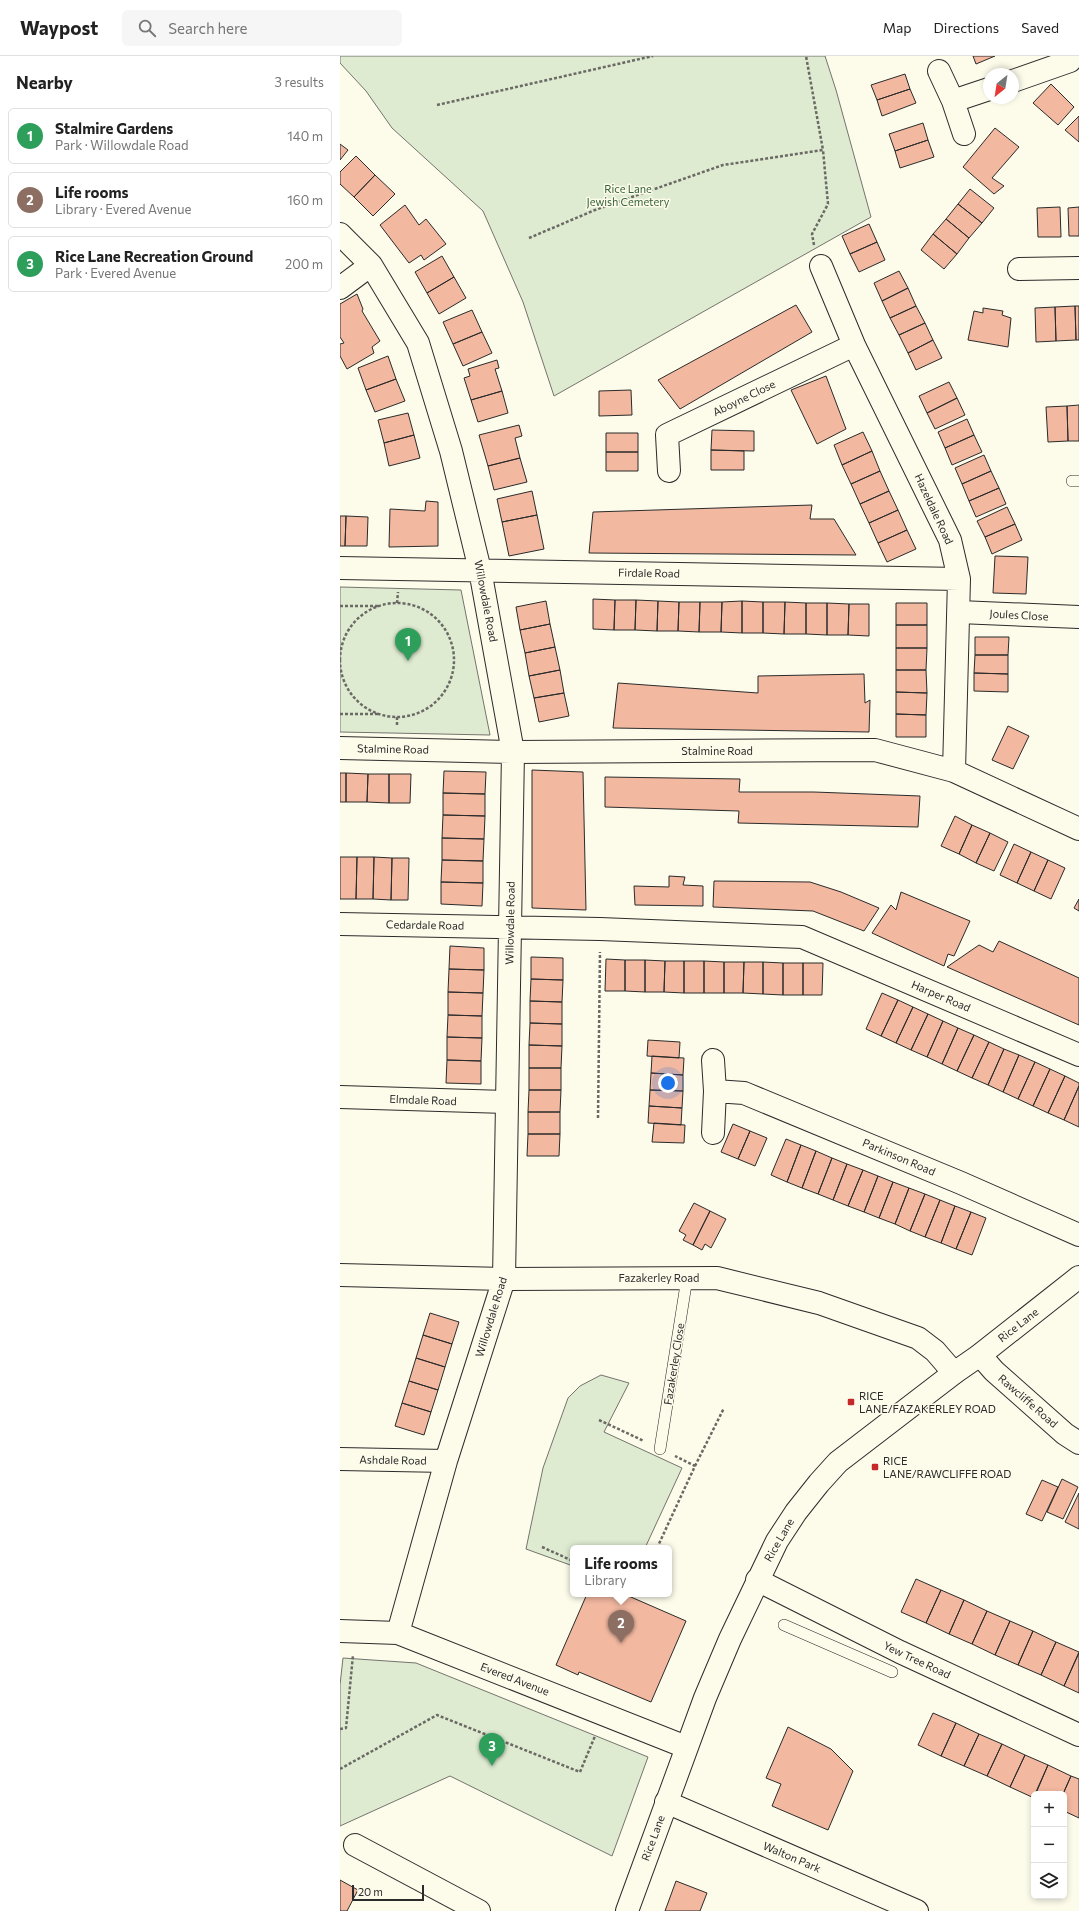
<!DOCTYPE html>
<html lang="en">
<head>
<meta charset="utf-8">
<style>
	:root { --surface:#fff; --page:#f6f6f6; --text:#222; --muted:#767676; --line:#e0e0e0; --accent:#0f766e }
	body { margin:0; font-family:Commissioner,sans-serif; background:var(--page); color:var(--text) }
	.controls { position:absolute; right:12px; bottom:12px; display:grid; overflow:hidden; border-radius:6px; box-shadow:0 2px 6px #0003 }
	.controls button { width:36px; height:36px; display:grid; place-items:center; padding:0; border:0; border-bottom:1px solid var(--line); background:var(--surface); color:var(--text); font:20px sans-serif }
	.compass { position:absolute; left:643px; top:12px; width:36px; height:36px; border-radius:50%; background:var(--surface); box-shadow:0 2px 6px #0003; rotate:210deg }
	.scale { position:absolute; left:12px; bottom:10px; width:72px; box-sizing:border-box; padding-left:4px; border:2px solid #2b2b2b; border-top:0; font-size:11px; line-height:14px; white-space:nowrap; color:#2b2b2b; -webkit-text-stroke:3px #fdfbea; paint-order:stroke }
	.you { position:absolute; left:328px; top:1027px; width:14px; height:14px; margin:-10px; border:3px solid #fff; border-radius:50%; background:#1a73e8; box-shadow:0 0 0 6px #1a73e833 }
	.badge { display:grid; place-items:center; width:26px; height:26px; border-radius:50%; background:var(--accent); color:#fff; font-size:13px; font-weight:700 }
	.pin { position:absolute; translate:-50% -33px; filter:drop-shadow(0 1px 2px #0008) }
	.pin::after { content:''; position:absolute; top:21px; width:14px; height:12px; background:inherit; clip-path:polygon(0 0,100% 0,50% 100%) }
	.popup { position:absolute; left:230px; top:1489px; width:102px; height:52px; box-sizing:border-box; display:grid; place-content:center; border-radius:6px; background:var(--surface); filter:drop-shadow(0 1px 3px #0005); font-size:13px; white-space:nowrap; color:var(--muted) }
	.popup b { font-size:15px; color:var(--text) }
	.popup::after { content:''; position:absolute; left:50%; top:100%; margin-left:-8px; border:8px solid transparent; border-top-color:var(--surface) }
	.list { margin:0; padding:0; list-style:none }
	h2 { display:flex; justify-content:space-between; align-items:center; height:52px; margin:0; padding:0 16px; font-size:17px }
	h2 small { font-size:13px; font-weight:400; color:var(--muted) }
	.list li { display:grid; grid-template-columns:26px 1fr auto; gap:12px; align-items:center; box-sizing:border-box; height:56px; margin:0 8px 8px; padding:0 8px; border:1px solid var(--line); border-radius:6px }
	.list b { display:block; font-size:15px; white-space:nowrap }
	.list p { margin:0; font-size:13px; white-space:nowrap; color:var(--muted) }
	.list em { font-size:13px; font-style:normal; color:var(--muted) }
	.icon { flex:none; width:22px; height:22px; fill:none; stroke:currentColor; stroke-width:2; stroke-linecap:round; stroke-linejoin:round }
	.map { position:relative; flex:none; width:739px; height:1855px; overflow:hidden }
	header { display:flex; align-items:center; gap:24px; box-sizing:border-box; height:56px; padding:0 20px; background:var(--surface); border-bottom:1px solid var(--line) }
	header strong { font-size:19px }
	nav { display:flex; gap:22px; margin-inline-start:auto; font-size:14px }
	.search { width:280px; height:36px; background:var(--page); display:flex; align-items:center; gap:10px; box-sizing:border-box; padding:0 14px; border-radius:6px; color:var(--muted); font-size:15px }
	main { display:flex }
	aside { flex:1; background:var(--surface) }
	.map>svg:first-child { display:block }
	.green { fill:#deebd1; stroke:#74746e }
	.building { fill:#f2b8a0; stroke:#2b2b2b }
	.lines { fill:none; stroke-linecap:round; stroke-linejoin:round }
	.service-casing { stroke:#2b2b2b; stroke-width:12 }
	.minor-casing { stroke:#2b2b2b; stroke-width:24 }
	.trunk-casing { stroke:#2b2b2b; stroke-width:24 }
	.path { stroke:#6a6964; stroke-width:2.5; stroke-dasharray:3 2; stroke-linecap:butt }
	.service { stroke:#fdfbea; stroke-width:11 }
	.minor { stroke:#fdfbea; stroke-width:22 }
	.trunk { stroke:#fdfbea; stroke-width:22 }
	.poi-dot { fill:#c62828; stroke:#fdfbea; stroke-width:1.5 }
	.labels { text-anchor:middle; stroke-width:3; stroke-linejoin:round; paint-order:stroke }
	.park-label { font-size:11px; fill:#34623c; stroke:#fdfbea }
	.street-label { font-size:11px; fill:#2b2b2b; stroke:#fdfbea }
	.poi-label { font-size:11px; fill:#2b2b2b; stroke:#fdfbea; text-anchor:start }
</style>
</head>
<body>
<header>
<strong>Waypost</strong>
<div class="search"><svg class="icon" aria-label="search" viewBox="0 0 24 24"><circle cx="10" cy="10" r="6"/><path d="M15 15l6 6"/></svg>Search here</div>
<nav><a>Map</a><a>Directions</a><a>Saved</a></nav>
</header>
<main>
<aside>
<h2>Nearby<small>3 results</small></h2>
<ul class="list">
<li><span class="badge" style="background:#2e9e5b">1</span><div><b>Stalmire Gardens</b><p>Park · Willowdale Road</p></div><em>140 m</em></li>
<li><span class="badge" style="background:#8d6e63">2</span><div><b>Life rooms</b><p>Library · Evered Avenue</p></div><em>160 m</em></li>
<li><span class="badge" style="background:#2e9e5b">3</span><div><b>Rice Lane Recreation Ground</b><p>Park · Evered Avenue</p></div><em>200 m</em></li>
</ul>
</aside>
<div class="map">
<svg width="739" height="1855" viewBox="0 0 739 1855">
	<rect width="100%" height="100%" fill="#fdfbea"/>
	<!-- green -->
	<path class="green" d="M0 0H485L496 34 531 161 214 340 183 246 143 155 52 72 26 35 0 7Z
		M0 531 121 534 150 679 0 676Z
		M261 1319 289 1327 264 1376 342 1412 305 1492H233V1510L186 1493 203 1412 228 1342 240 1330Z
		M3 1602 76 1607 308 1701 272 1800 110 1720 0 1770V1629Z"/>
	<!-- building -->
	<path class="building" d="M633 0H655L636 8Z
		M565 18 570 33 537 44 531 29Z
		M711 28 734 51 718 69 693 47Z
		M570 33 576 47 542 60 537 44Z
		M739 60V86L725 74Z
		M583 67 588 84 555 95 549 78Z
		M655 72 679 91 652 122 664 130 654 138 623 111Z
		M588 84 594 101 560 112 555 95Z
		M0 88 8 94 0 104Z
		M16 100 35 119 14 141 0 128V116Z
		M35 119 55 138 33 160 14 141Z
		M630 133 654 152 642 167 618 148Z
		M618 148 642 167 629 182 606 163Z
		M65 149 79 169 86 163 106 188 84 204 81 199 69 207 40 169Z
		M720 151 721 181H698L697 152Z
		M739 151V180H729L728 152Z
		M606 163 629 182 617 198 593 178Z
		M529 168 537 186 510 198 502 180Z
		M593 178 617 198 604 213 581 194Z
		M537 186 545 204 519 216 510 198Z
		M102 200 114 221 87 237 75 216Z
		M559 215 568 232 542 245 534 227Z
		M114 221 126 242 99 258 87 237Z
		M568 232 576 250 550 262 542 245Z
		M17 238 23 253 22 255 40 285 32 291 34 297 7 313 0 300V288L4 287 0 281V248Z
		M456 249 472 276 340 353 318 324Z
		M576 250 585 267 559 279 550 262Z
		M735 250 736 284 716 285 715 251Z
		M735 250H739V284H736Z
		M715 251 716 285 696 286 695 252Z
		M643 252 663 255 662 259 671 262 668 291 628 284 634 255 643 257Z
		M132 254 142 276 113 288 103 266Z
		M585 267 593 284 568 297 559 279Z
		M142 276 152 297 123 310 113 288Z
		M593 284 602 302 576 314 568 297Z
		M48 300 56 323 26 334 18 312Z
		M157 304 159 312 155 313 162 335 131 344 124 322 130 320 128 313Z
		M486 320 506 373 477 388 451 334Z
		M56 323 65 345 35 356 26 334Z
		M609 326 617 342 587 357 579 340Z
		M291 334 292 359 259 360V335Z
		M162 335 168 357 138 366 131 344Z
		M617 342 625 359 595 373 587 357Z
		M739 349V385H728L727 350Z
		M727 350 728 385 708 386 706 351Z
		M68 357 74 379 44 387 38 364Z
		M627 363 634 379 605 392 598 376Z
		M179 369 182 380 175 382 180 402 148 410 139 379Z
		M372 374 414 375V395L371 394Z
		M523 376 532 395 502 409 494 389Z
		M266 377H298V396H266Z
		M74 379 80 402 49 410 44 387Z
		M634 379 642 396 612 409 605 392Z
		M371 394 404 395V414H371Z
		M532 395 540 415 511 428 502 409Z
		M266 396H298V415H266Z
		M644 399 651 415 622 428 615 412Z
		M180 402 187 426 154 434 148 410Z
		M540 415 549 435 520 448 511 428Z
		M651 415 659 432 629 445 622 428Z
		M659 432 666 448 636 461 629 445Z
		M192 435 197 459 162 466 157 443Z
		M549 435 558 454 529 467 520 448Z
		M86 445 98 446V490L49 491 50 453 85 455Z
		M472 449 470 463H494L516 499 249 497 253 456Z
		M667 451 675 468 645 481 637 465Z
		M558 454 567 474 538 487 529 467Z
		M197 459 204 493 169 500 162 466Z
		M0 460H6L5 490H0Z
		M6 460 28 461 27 490H5Z
		M675 468 682 484 652 498 645 481Z
		M567 474 576 493 547 506 538 487Z
		M655 500 688 501 686 538 653 537Z
		M253 543 275 544 274 574 253 573Z
		M275 544H296L295 574H274Z
		M296 544 318 545 317 575 295 574Z
		M206 545 210 568 180 574 176 551Z
		M318 545 339 546 338 575H317Z
		M402 545V577L381 576 382 546Z
		M402 545 423 546V577H402Z
		M339 546H360L359 576 338 575Z
		M360 546H382L381 576H359Z
		M423 546H445L444 578 423 577Z
		M445 546 466 547V578H444Z
		M466 547H487V579L466 578Z
		M487 547 509 548 508 579H487Z
		M556 547H587V569H556Z
		M509 548H529V580L508 579Z
		M210 568 215 591 185 597 180 574Z
		M556 569H587V592H556Z
		M635 581H669L668 599H635Z
		M215 591 220 614 189 620 185 597Z
		M556 592H587L586 614H556Z
		M635 599H668V618L634 617Z
		M220 614 224 637 194 642 189 620Z
		M556 614H586L587 637 556 636Z
		M634 617 668 618V636L634 635Z
		M524 618 525 647 530 644 529 676 273 672 278 627 418 637V620Z
		M556 636 587 637 586 659 556 658Z
		M224 637 229 660 199 666 194 642Z
		M556 658 586 659V681H556Z
		M668 670 689 680 673 713 652 704Z
		M192 714 243 716 246 854 192 852Z
		M104 715 146 716 145 738 103 737Z
		M0 717H6V746H0Z
		M6 717 28 718 27 746H6Z
		M28 718H49V747L27 746Z
		M49 718H71L70 747H49Z
		M265 721 400 723 399 736H474L580 740 578 771 398 767 399 755 265 751Z
		M103 737 145 738V760L103 759Z
		M103 759 145 760 144 783 102 782Z
		M615 760 632 769 619 798 601 790Z
		M632 769 650 777 636 807 619 798Z
		M650 777 668 786 654 815 636 807Z
		M102 782 144 783 143 805 102 804Z
		M674 788 691 796 677 827 660 819Z
		M691 796 708 804 694 835 677 827Z
		M0 801H17L16 843H0Z
		M17 801H34L33 843H16Z
		M34 801 52 802 51 844 33 843Z
		M52 802H69L68 844H51Z
		M102 804 143 805V827L101 826Z
		M708 804 725 812 711 843 694 835Z
		M329 820 345 821 343 829 363 830V850L295 849 294 830 329 831Z
		M374 825 470 826 501 836 539 852 524 875 473 855 373 851Z
		M101 826 143 827 142 850 101 848Z
		M561 836 630 865 614 900 608 898 604 910 532 877 551 849 556 854Z
		M739 843V855L734 852Z
		M659 885 739 922V969L607 911 639 889 653 896Z
		M110 890 144 892V914L109 913Z
		M191 901 223 902V924L191 923Z
		M266 903 285 904V935H265Z
		M285 904H305V936L285 935Z
		M305 904 325 905 324 936H305Z
		M325 905H344V937L324 936Z
		M344 905H364V937H344Z
		M364 905 384 906V937H364Z
		M384 906H404L403 937H384Z
		M404 906H423V938L403 937Z
		M423 906 443 907V939L423 938Z
		M443 907H463V939H443Z
		M463 907H483L482 939H463Z
		M109 913 144 914 143 937 108 936Z
		M191 923 223 924 222 946 190 945Z
		M108 936 143 937 142 960 108 959Z
		M542 937 558 944 541 980 526 973Z
		M558 944 573 951 556 987 541 980Z
		M190 945 222 946V968L190 967Z
		M573 951 588 958 571 994 556 987Z
		M588 958 603 965 587 1001 571 994Z
		M108 959 142 960V982L107 981Z
		M603 965 618 972 602 1008 587 1001Z
		M190 967 222 968V990L189 989Z
		M618 972 634 979 617 1015 602 1008Z
		M634 979 649 986 632 1022 617 1015Z
		M107 981 142 982 141 1005 107 1004Z
		M308 984 340 986 339 1002 307 1000Z
		M649 986 664 993 648 1029 632 1022Z
		M189 989 222 990 221 1012H189Z
		M664 993 679 999 663 1036 648 1029Z
		M679 999 695 1006 678 1043 663 1036Z
		M312 1000 344 1002 343 1019 311 1017Z
		M107 1004 141 1005V1028L106 1027Z
		M695 1006 710 1013 693 1050 678 1043Z
		M189 1012H221V1034H189Z
		M710 1013 725 1020 708 1057 693 1050Z
		M311 1017 343 1019V1035L310 1034Z
		M725 1020 739 1027V1030L724 1064 708 1057Z
		M739 1030V1071L724 1064Z
		M189 1034H221L220 1056H188Z
		M310 1034 343 1035 342 1052 309 1050Z
		M309 1050 342 1052 341 1069 308 1067Z
		M188 1056H220V1078H188Z
		M314 1067 345 1069 344 1087 312 1086Z
		M393 1068 410 1075 398 1103 381 1096Z
		M410 1075 427 1082 415 1110 398 1103Z
		M188 1078H220L219 1100H187Z
		M446 1083 461 1089 447 1126 431 1119Z
		M461 1089 476 1095 462 1132 447 1126Z
		M476 1095 492 1102 478 1138 462 1132Z
		M492 1102 507 1108 493 1144 478 1138Z
		M507 1108 523 1114 508 1150 493 1144Z
		M523 1114 538 1120 524 1156 508 1150Z
		M538 1120 553 1126 539 1162 524 1156Z
		M553 1126 569 1132 555 1168 539 1162Z
		M569 1132 585 1138 570 1175 555 1168Z
		M585 1138 600 1144 585 1181 570 1175Z
		M600 1144 615 1150 601 1187 585 1181Z
		M354 1147 370 1155 353 1189 343 1184 346 1179 339 1175Z
		M615 1150 631 1156 616 1193 601 1187Z
		M370 1155 386 1163 371 1192 365 1188 362 1194 353 1189Z
		M631 1156 646 1162 632 1199 616 1193Z
		M90 1257 119 1266 112 1288 83 1279Z
		M83 1279 112 1288 105 1311 76 1302Z
		M76 1302 105 1311 98 1334 69 1325Z
		M69 1325 98 1334 91 1356 62 1347Z
		M62 1347 91 1356 84 1379 55 1370Z
		M722 1423 738 1431 723 1463 707 1456Z
		M702 1424 718 1431 702 1465 686 1458Z
		M739 1437V1473L725 1466Z
		M576 1523 601 1534 586 1567 561 1556Z
		M601 1534 624 1544 609 1578 586 1567Z
		M247 1538H284L346 1565 311 1646 239 1616 238 1619 216 1609Z
		M624 1544 647 1555 632 1588 609 1578Z
		M647 1555 670 1565 655 1599 632 1588Z
		M670 1565 693 1575 678 1609 655 1599Z
		M693 1575 716 1586 701 1619 678 1609Z
		M716 1586 739 1596 724 1630 701 1619Z
		M739 1597V1637L724 1630Z
		M593 1657 616 1667 601 1700 578 1689Z
		M616 1667 639 1678 624 1710 601 1700Z
		M448 1671 491 1693 513 1715 488 1774 432 1750 441 1728 426 1722Z
		M639 1678 662 1688 647 1720 624 1710Z
		M662 1688 685 1699 670 1731 647 1720Z
		M685 1699 708 1709 694 1742 670 1731Z
		M708 1709 731 1720 723 1738H695Z
		M731 1720 739 1723V1762L724 1755 723 1738Z
		M0 1824 18 1834 7 1855H0Z
		M336 1825 367 1837 360 1855H325Z"/>
	<g class="lines">
		<defs>
			<path id="service" d="M732 425H739
				M320 1393 347 1222
				M444 1569 552 1616"/>
			<path id="minor" d="M599 15 613 45 624 78
				M673 25 730 5
				M613 45 649 33
				M0 178 31 209 78 287 111 395 140 514 173 696 164 1223 106 1405 58 1577
				M481 210 514 289 610 484 619 523 614 715
				M679 213 739 212
				M0 232 31 209
				M329 415 327 379 514 289
				M0 512 619 523
				M619 556 739 561
				M0 692 173 696 535 694 614 715 739 773
				M0 868 260 873 462 881 739 999
				M373 1004 375 1035 373 1077
				M375 1035 404 1037 621 1127 739 1179
				M0 1041 166 1046
				M0 1219 164 1223 377 1222 479 1247 578 1282 595 1295 614 1317
				M640 1299 654 1315 725 1378 739 1387
				M0 1403 106 1405
				M417 1524 560 1596 739 1679
				M0 1575 58 1577 346 1691
				M326 1746 577 1855
				M15 1789 139 1855"/>
			<path id="trunk" d="M287 1855 365 1642 390 1583 437 1485 456 1456 479 1427 498 1406 614 1317 640 1299 739 1221"/>
		</defs>
		<!-- service casing -->
		<use href="#service" class="service-casing"/>
		<!-- minor casing -->
		<use href="#minor" class="minor-casing"/>
		<!-- trunk casing -->
		<use href="#trunk" class="trunk-casing"/>
		<!-- path -->
		<path class="path" d="M97 49 313 0
			M189 182 255 154 383 109 483 94 466 0
			M474 189 472 178 488 148 483 94
			M57 547 58 536
			M0 604a57 57 0 1 1 114 0a57 57 0 1 1-114 0Z
			M0 550H40
			M0 658H39
			M57 661V671
			M258 1062 260 896
			M259 1364 304 1385
			M355 1410 384 1352
			M202 1491 233 1505
			M317 1492 355 1410 335 1400
			M0 1673 6 1672 13 1599
			M0 1713 97 1659 240 1716 255 1680"/>
		<!-- service -->
		<use href="#service" class="service"/>
		<!-- minor -->
		<use href="#minor" class="minor"/>
		<!-- trunk -->
		<use href="#trunk" class="trunk"/>
	</g>
	<!-- markers -->
	<g class="poi-dot">
		<rect x="507" y="1342" width="8" height="8" rx="2"/>
		<rect x="531" y="1407" width="8" height="8" rx="2"/>
	</g>
	<g class="labels">
		<!-- park labels -->
		<g class="park-label">
			<text x="288" y="137">Rice Lane<tspan x="288" dy="13">Jewish Cemetery</tspan></text>
		</g>
		<!-- street labels -->
		<g class="street-label">
			<text transform="translate(404 342) rotate(-26)" y="4">Aboyne Close</text>
			<text transform="translate(594 453) rotate(65)" y="4">Hazeldale Road</text>
			<text transform="translate(309 517) rotate(1)" y="4">Firdale Road</text>
			<text transform="translate(146 545) rotate(79)" y="4">Willowdale Road</text>
			<text transform="translate(679 559) rotate(3)" y="4">Joules Close</text>
			<text transform="translate(53 693) rotate(1)" y="4">Stalmine Road</text>
			<text x="377" y="699">Stalmine Road</text>
			<text transform="translate(170 867) rotate(-89)" y="4">Willowdale Road</text>
			<text transform="translate(85 869) rotate(1)" y="4">Cedardale Road</text>
			<text transform="translate(601 940) rotate(23)" y="4">Harper Road</text>
			<text transform="translate(83 1044) rotate(2)" y="4">Elmdale Road</text>
			<text transform="translate(559 1101) rotate(23)" y="4">Parkinson Road</text>
			<text x="319" y="1226">Fazakerley Road</text>
			<text transform="translate(151 1261) rotate(-73)" y="4">Willowdale Road</text>
			<text transform="translate(678 1269) rotate(-38)" y="4">Rice Lane</text>
			<text transform="translate(334 1308) rotate(-81)" y="4">Fazakerley Close</text>
			<text transform="translate(688 1345) rotate(41)" y="4">Rawcliffe Road</text>
			<text transform="translate(53 1404) rotate(1)" y="4">Ashdale Road</text>
			<text transform="translate(439 1484) rotate(-60)" y="4">Rice Lane</text>
			<text transform="translate(577 1604) rotate(25)" y="4">Yew Tree Road</text>
			<text transform="translate(175 1623) rotate(21)" y="4">Evered Avenue</text>
			<text transform="translate(313 1782) rotate(-70)" y="4">Rice Lane</text>
			<text transform="translate(452 1801) rotate(23)" y="4">Walton Park</text>
		</g>
		<!-- poi labels -->
		<g class="poi-label">
			<text x="519" y="1344">RICE<tspan x="519" dy="13">LANE/FAZAKERLEY ROAD</tspan></text>
			<text x="543" y="1409">RICE<tspan x="543" dy="13">LANE/RAWCLIFFE ROAD</tspan></text>
		</g>
	</g>
</svg>
<div class="controls">
<button>+</button>
<button>−</button>
<button><svg class="icon" aria-label="layers" viewBox="0 0 24 24"><path d="M12 4l9 5-9 5-9-5zM3 14l9 5 9-5"/></svg></button>
</div>
<svg class="compass" viewBox="-18 -18 36 36"><path d="M0-13l5 13h-10z" fill="#e53935"/><path d="M0 13l5-13h-10z" fill="#767676"/></svg>
<div class="scale">20 m</div>
<div class="you"></div>
<div class="pin badge" style="left:68px;top:605px;background:#2e9e5b">1</div>
<div class="pin badge" style="left:281px;top:1587px;background:#8d6e63">2</div>
<div class="popup"><b>Life rooms</b>Library</div>
<div class="pin badge" style="left:152px;top:1710px;background:#2e9e5b">3</div>
</div>
</main>
</body>
</html>
